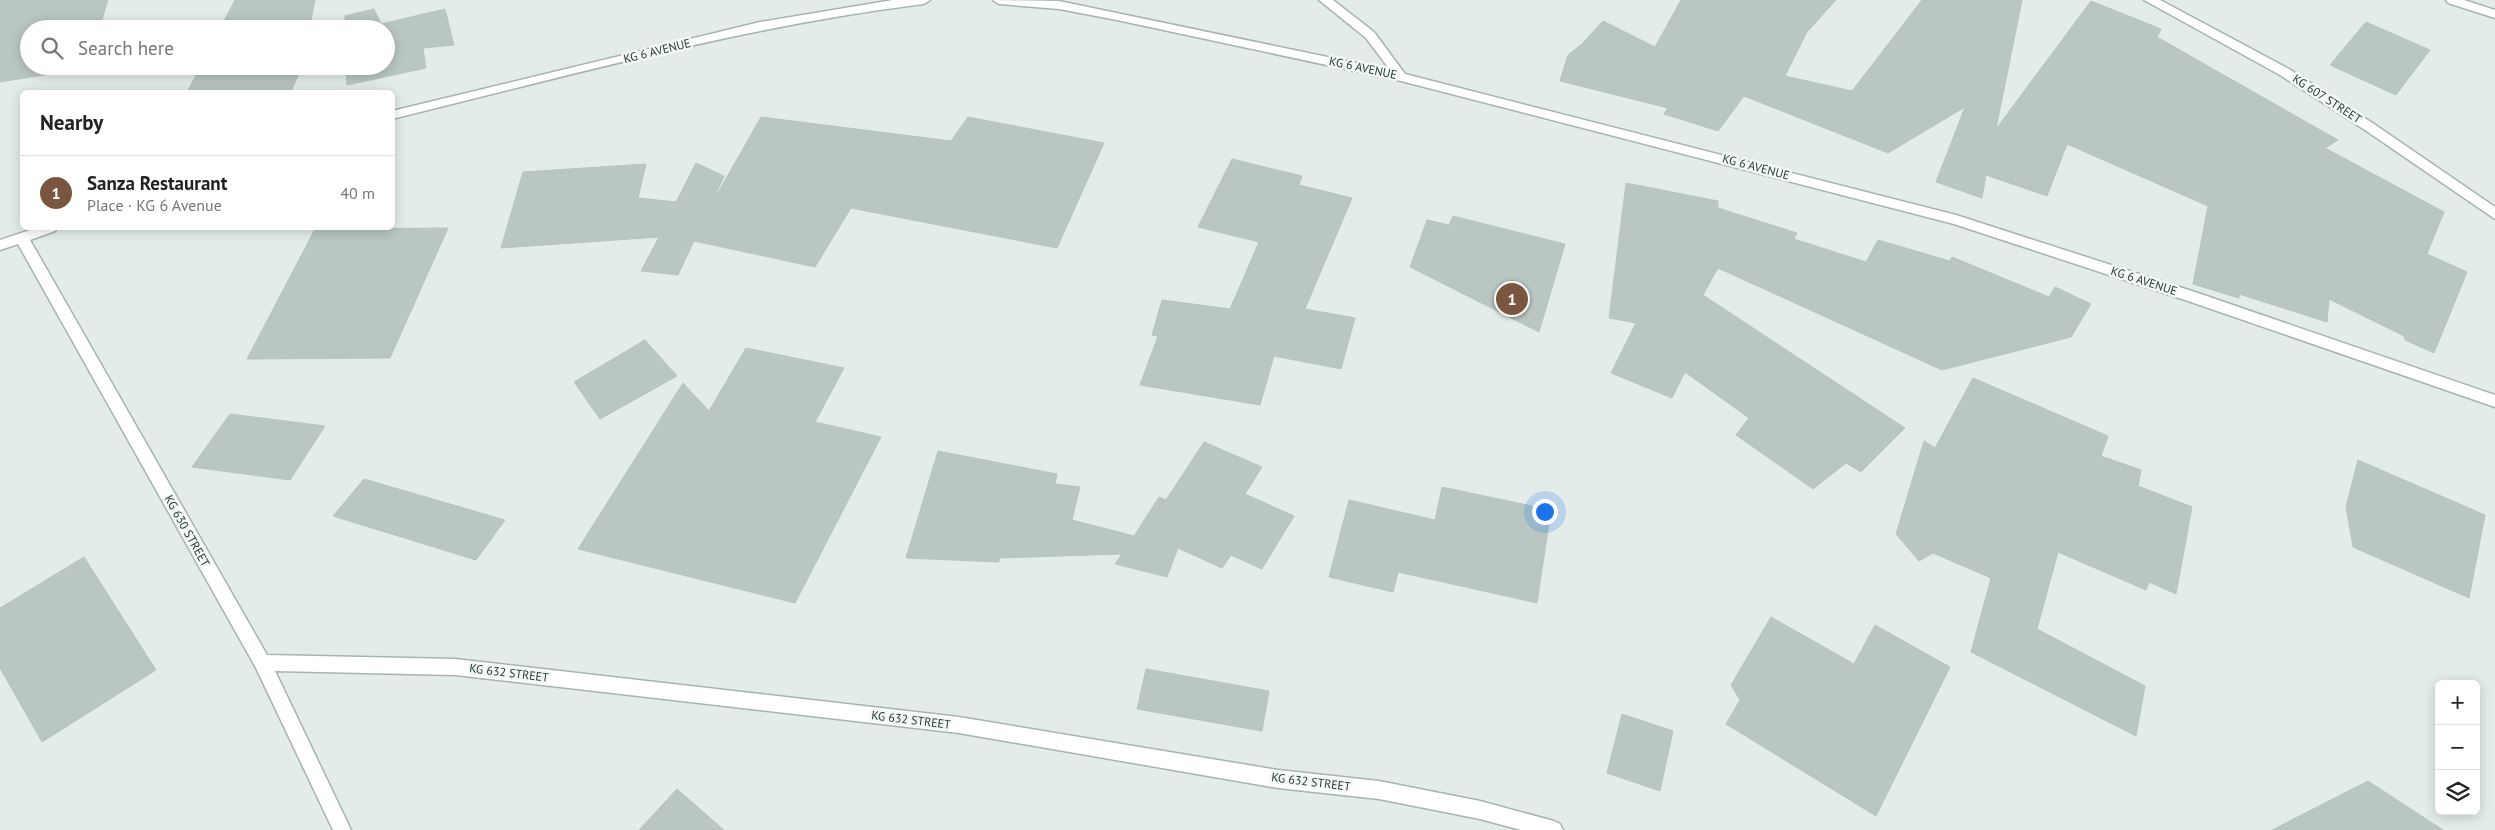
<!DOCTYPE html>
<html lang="en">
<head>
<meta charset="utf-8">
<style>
	:root { --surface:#fff; --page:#f2f2f2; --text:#222; --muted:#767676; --line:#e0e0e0; --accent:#7a5641 }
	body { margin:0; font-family:"PT Sans",sans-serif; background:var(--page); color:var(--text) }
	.controls { position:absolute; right:15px; bottom:15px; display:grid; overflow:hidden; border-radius:8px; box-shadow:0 2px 12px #0003 }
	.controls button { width:45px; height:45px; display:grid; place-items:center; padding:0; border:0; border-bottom:1px solid var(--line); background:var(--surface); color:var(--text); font:25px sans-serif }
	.you { position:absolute; left:1544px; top:511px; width:18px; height:18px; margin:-12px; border:4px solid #fff; border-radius:50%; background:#1a73e8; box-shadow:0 0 0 8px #1a73e833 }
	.badge { display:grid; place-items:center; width:32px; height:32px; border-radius:50%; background:var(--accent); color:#fff; font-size:16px; font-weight:700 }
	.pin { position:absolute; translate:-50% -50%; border:2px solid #fff; box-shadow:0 1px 5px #0006 }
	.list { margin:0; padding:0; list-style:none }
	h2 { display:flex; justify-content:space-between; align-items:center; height:65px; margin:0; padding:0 20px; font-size:21px }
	h2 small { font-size:16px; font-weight:400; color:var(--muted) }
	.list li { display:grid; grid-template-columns:32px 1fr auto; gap:15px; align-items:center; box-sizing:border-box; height:75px; padding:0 20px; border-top:1px solid var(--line) }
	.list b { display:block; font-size:19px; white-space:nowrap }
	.list p { margin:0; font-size:16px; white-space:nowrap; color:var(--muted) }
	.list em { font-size:16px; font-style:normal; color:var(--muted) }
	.icon { flex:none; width:28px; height:28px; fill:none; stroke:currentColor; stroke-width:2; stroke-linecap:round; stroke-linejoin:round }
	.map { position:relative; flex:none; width:2495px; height:830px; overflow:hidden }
	.search { position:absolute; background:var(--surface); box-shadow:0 2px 12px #0003; left:20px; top:20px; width:375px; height:55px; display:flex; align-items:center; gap:12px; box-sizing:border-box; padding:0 18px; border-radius:28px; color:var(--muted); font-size:19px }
	.panel { position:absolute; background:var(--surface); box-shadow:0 2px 12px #0003; left:20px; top:90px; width:375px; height:140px; border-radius:8px }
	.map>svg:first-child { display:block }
	.building { fill:#b9c6c2; stroke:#b6c5c0 }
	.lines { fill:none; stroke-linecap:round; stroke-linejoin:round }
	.street-casing { stroke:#a6b4b0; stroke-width:3 }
	.street { fill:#fff; fill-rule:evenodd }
	.labels { text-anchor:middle; stroke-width:5; stroke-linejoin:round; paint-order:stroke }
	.street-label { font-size:12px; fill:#243c38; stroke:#f3f8f6 }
</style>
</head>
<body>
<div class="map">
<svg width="2495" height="830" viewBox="0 0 2495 830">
	<rect width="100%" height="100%" fill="#e3ece9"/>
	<!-- building -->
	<path class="building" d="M0 0H108L99 29H29V66H87L86 68 0 82Z
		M235 0H315L310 25 321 22 318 29H220Z
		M1681 0H1836L1807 32 1785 76 1852 91 1922 0H2022L1996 129 2091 1 2161 29 2157 37 2338 140 2325 148 2444 212 2427 254 2467 272 2434 353 2405 340 2404 336 2329 299 2327 322 2239 294V298L2193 284 2208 206 2067 144 2047 196 1986 175 1982 198 1936 182 1965 107 1888 153 1744 96 1718 131 1664 114 1668 108 1560 81 1568 55 1582 44 1603 21 1655 47Z
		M374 9 381 24 445 9 454 45 423 48 426 68 347 85 346 66H386V29H345V16Z
		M2366 22 2430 50 2396 95 2330 65Z
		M201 66H302L291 92H187Z
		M761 117 951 141 968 117 1104 143 1057 248 851 208 815 267 694 241 678 275 641 271 659 237 501 248 523 172 646 164 638 198 676 202 696 163 724 176 711 205Z
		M1232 159 1302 176 1299 185 1352 198 1305 309 1355 318 1341 369 1274 356 1260 405 1140 385 1158 336 1152 335 1162 300 1230 309 1259 242 1198 227Z
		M1626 183 1718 201V208L1797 233 1794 239 1866 262 1878 240 1950 261 1952 257 2049 297 2055 287 2091 304 2071 337 1942 370 1718 268 1703 295 1905 428 1861 472 1846 463 1813 489 1736 435 1749 418 1685 372 1672 398 1611 373 1636 323 1609 318Z
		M1453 216 1565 244 1539 332 1410 267 1427 220 1449 225Z
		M448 228 390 358 247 359 315 229Z
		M645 340 677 376 600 419 574 382Z
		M746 348 844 368 815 422 881 437 795 603 578 549 683 383 709 411Z
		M1973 378 2108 436 2101 456 2141 470 2138 486 2192 507 2176 594 2149 582 2146 590 2058 552 2037 629 2145 686 2136 736 1971 652 1991 578 1933 553 1919 561 1896 534 1924 441 1935 448Z
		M230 414 325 426 290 480 192 467Z
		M1204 442 1262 467 1245 494 1294 516 1262 569 1231 555 1222 568 1178 548 1167 577 1115 564 1122 554 999 558V562L906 558 938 451 1057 474 1055 484 1080 487 1072 520 1134 536 1159 497 1166 500Z
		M2358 460 2485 515 2469 598 2353 547 2346 507Z
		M364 479 505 520 476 560 333 516Z
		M1442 487 1551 510 1537 603 1398 572 1393 592 1329 577 1349 500 1435 520Z
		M84 557 156 670 42 742 0 668V608Z
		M1771 617 1854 664 1875 625 1950 667 1876 816 1726 724 1740 700 1731 685Z
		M1146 669 1269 691 1262 731 1137 709Z
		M1622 714 1673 731 1660 791 1607 773Z
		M2368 781 2443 830H2272Z
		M677 789 724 830H639Z"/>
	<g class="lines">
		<defs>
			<path id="street" d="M893 0H930L924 4C744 26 568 76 392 119V111L760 22Z
				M993 0 1059 1 1390 70 1366 38 1319 0H1333L1374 32 1405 74 1956 215 2198 293 2495 395V407L2188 301 1954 224 1401 81 1117 20 1059 9 999 4Z
				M2144 0H2160L2289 69 2374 124 2495 207V219L2365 130 2280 75Z
				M2446 0H2464L2495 10V18L2448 3Z
				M36 228H57L55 231 30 240 267 655 455 659 959 717 1278 770 1379 781 1480 801 1554 821 1560 824 1563 830H1521L1480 819 1379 799 1278 788 959 733 455 675 275 671 351 830H333L256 668 18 244 0 250V240Z"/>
		</defs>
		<!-- street casing -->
		<use href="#street" class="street-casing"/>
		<!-- street -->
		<use href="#street" class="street"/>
	</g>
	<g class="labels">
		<!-- street labels -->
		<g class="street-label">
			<text transform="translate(657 51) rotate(-14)" y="4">KG 6 AVENUE</text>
			<text transform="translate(1363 68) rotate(12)" y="4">KG 6 AVENUE</text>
			<text transform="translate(2327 99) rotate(33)" y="4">KG 607 STREET</text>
			<text transform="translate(1756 167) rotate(15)" y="4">KG 6 AVENUE</text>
			<text transform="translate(2144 281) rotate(18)" y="4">KG 6 AVENUE</text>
			<text transform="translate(187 531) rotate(61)" y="4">KG 630 STREET</text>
			<text transform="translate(509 673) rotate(7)" y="4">KG 632 STREET</text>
			<text transform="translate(911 720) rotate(7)" y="4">KG 632 STREET</text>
			<text transform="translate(1311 782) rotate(7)" y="4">KG 632 STREET</text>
		</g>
	</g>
</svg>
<div class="controls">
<button>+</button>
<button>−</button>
<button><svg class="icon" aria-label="layers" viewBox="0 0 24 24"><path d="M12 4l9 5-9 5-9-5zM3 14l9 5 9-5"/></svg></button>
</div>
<div class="you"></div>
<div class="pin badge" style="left:1512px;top:299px">1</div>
<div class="search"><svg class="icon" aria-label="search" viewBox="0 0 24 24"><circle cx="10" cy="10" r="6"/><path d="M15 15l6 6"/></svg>Search here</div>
<section class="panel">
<h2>Nearby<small></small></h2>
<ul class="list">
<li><span class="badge">1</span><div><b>Sanza Restaurant</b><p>Place · KG 6 Avenue</p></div><em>40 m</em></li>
</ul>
</section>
</div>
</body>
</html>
